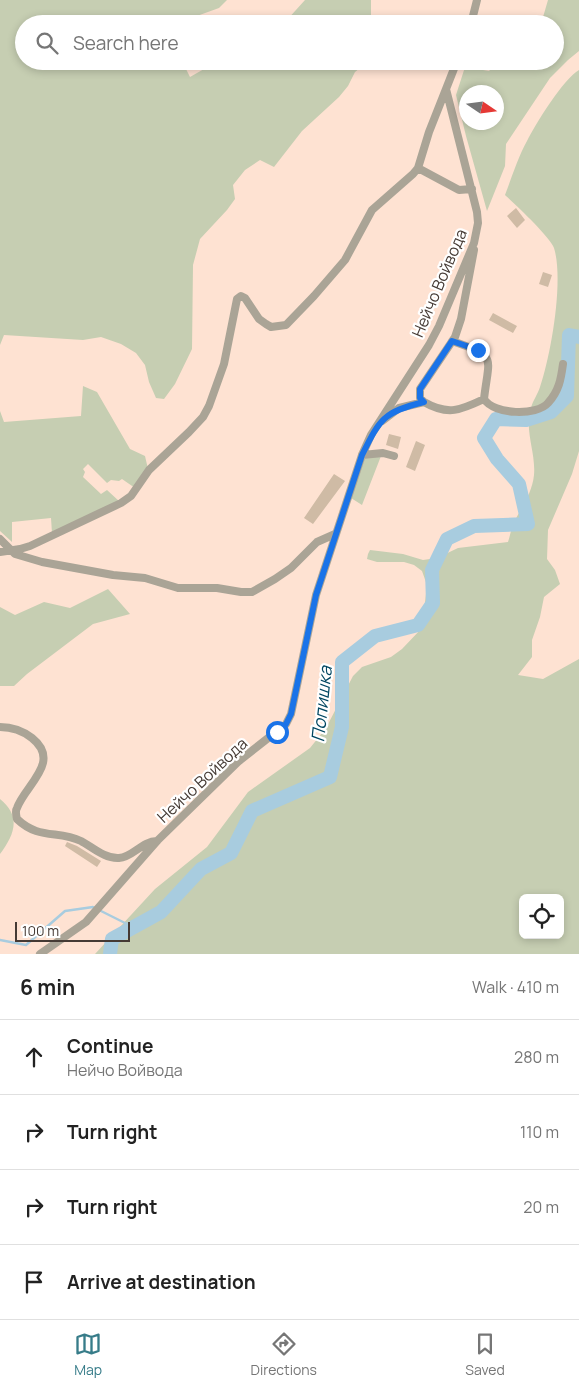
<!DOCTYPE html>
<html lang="en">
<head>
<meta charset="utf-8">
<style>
	:root { --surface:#fff; --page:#f2f2f2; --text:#222; --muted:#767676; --line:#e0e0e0; --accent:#377c89 }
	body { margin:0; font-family:Manrope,sans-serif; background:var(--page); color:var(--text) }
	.controls { position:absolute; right:15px; bottom:15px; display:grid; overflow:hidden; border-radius:8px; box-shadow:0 2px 8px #0003 }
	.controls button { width:45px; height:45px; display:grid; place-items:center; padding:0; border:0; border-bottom:1px solid var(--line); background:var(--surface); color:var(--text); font:25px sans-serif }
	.compass { position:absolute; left:459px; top:85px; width:45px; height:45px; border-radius:50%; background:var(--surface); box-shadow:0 2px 8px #0003; rotate:103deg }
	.scale { position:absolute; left:15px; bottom:12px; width:115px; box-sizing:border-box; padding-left:5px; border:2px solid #453a34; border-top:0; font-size:14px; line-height:18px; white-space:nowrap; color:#453a34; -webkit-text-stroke:4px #fff; paint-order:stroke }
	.stop { position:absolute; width:15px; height:15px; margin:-11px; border:4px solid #1a73e8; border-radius:50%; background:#fff }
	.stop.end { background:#1a73e8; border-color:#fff; box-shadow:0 1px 5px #0008 }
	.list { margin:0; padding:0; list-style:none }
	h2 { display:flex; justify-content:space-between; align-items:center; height:65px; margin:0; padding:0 20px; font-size:21px }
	h2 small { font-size:16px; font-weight:400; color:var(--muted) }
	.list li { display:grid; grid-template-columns:32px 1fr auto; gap:15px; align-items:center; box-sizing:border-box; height:75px; padding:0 20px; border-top:1px solid var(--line) }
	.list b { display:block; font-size:19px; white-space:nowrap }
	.list p { margin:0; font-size:16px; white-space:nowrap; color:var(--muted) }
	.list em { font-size:16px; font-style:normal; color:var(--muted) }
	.icon { flex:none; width:28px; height:28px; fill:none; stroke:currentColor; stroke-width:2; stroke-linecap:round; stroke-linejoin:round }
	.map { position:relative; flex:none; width:579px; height:954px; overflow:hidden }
	.search { position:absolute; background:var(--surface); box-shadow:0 2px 8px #0003; left:15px; right:15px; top:15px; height:55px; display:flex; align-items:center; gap:12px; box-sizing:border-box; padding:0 18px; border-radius:28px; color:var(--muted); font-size:19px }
	.sheet { height:365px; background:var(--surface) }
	nav { display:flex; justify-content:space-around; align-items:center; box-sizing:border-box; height:70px; border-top:1px solid var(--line); background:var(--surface); font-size:14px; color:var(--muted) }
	nav a { display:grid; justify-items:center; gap:2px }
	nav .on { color:var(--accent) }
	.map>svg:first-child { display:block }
	.green { fill:#c6ceb2; fill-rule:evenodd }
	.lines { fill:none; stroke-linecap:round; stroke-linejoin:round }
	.stream { stroke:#a8ccdf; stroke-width:2.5 }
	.river { stroke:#a8ccdf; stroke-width:14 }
	.building { fill:#cfbba5 }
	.street { stroke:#aaa496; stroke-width:8 }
	.route { stroke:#1a73e8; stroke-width:6 }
	.labels { text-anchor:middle; stroke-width:4.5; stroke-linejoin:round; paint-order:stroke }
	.street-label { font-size:16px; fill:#453a34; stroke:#fff }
	.water-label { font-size:18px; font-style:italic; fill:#004661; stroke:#fff }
</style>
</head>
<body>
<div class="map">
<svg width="579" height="954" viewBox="0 0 579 954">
	<rect width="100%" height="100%" fill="#fee2d2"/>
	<!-- green -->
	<path class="green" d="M0 0H227L219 8 183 21 182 24H24V61H182L190 77 218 61H369L355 72 348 86 339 97 302 131 274 167 260 160 245 170 233 185 235 199 227 210 200 239 193 265 192 349 175 384 164 399 156 398 149 382 145 365 136 353 121 344 101 337 83 340 4 335 0 345Z
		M305 0H371V24H282L286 21Z
		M548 0H579V51L568 60 550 78 506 144 505 166 487 211 466 136 456 95 465 67 489 71 498 61H555V24H541ZM466 92H496V122H466Z
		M579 70V451L572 474 548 530 547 559 555 570 560 584 544 597 540 617 532 640V657L518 675 543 679 579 659V954H95L155 889 207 847 248 792 310 748 326 728 353 676 362 667 391 657 402 649 422 628 427 585 422 571 414 565 404 562H377L367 559 368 554 370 550 403 554 423 560 437 558 458 548 508 542C510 536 511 530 513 524 521 508 532 494 534 475 536 452 524 431 531 408 533 400 538 394 540 387 551 355 564 280 554 248 551 238 515 204 505 195 512 177 518 157 527 141 535 125 564 78 579 70ZM523 898H560V935H523Z
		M83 386 97 392 130 449 145 456 148 469 135 488 122 479 119 481 111 480 107 483 88 464 83 469 85 472 83 477 101 494 107 490 120 502 52 533 51 518 12 522V542L0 531V411L4 422 81 416Z
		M381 456 362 505 351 498 365 458Z
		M108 589 130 614 93 624 27 674 14 686H0V607L15 615 44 602 70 608Z
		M0 799C22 817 14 835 0 854Z"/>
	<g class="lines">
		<!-- stream -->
		<path class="stream" d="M0 940 26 945 65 911 93 907 133 927"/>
		<!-- river -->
		<path class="river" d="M110 954 112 939 161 912 201 869 231 853 252 811 330 777 342 727V662L375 636 418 625 433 603 432 570 447 539 474 526 528 524 519 484 497 459 484 438 496 419 526 420 551 412 567 396 569 335 579 337"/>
	</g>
	<!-- building -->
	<path class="building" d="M516 208 525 220 517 228 507 216Z
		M543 272 552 275 548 287 539 284Z
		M493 313 517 326 513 333 489 320Z
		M389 434 401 437 398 449 386 445Z
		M416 441 425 445 415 471 406 467Z
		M334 474 345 481 313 524 304 518Z
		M67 842 77 846 101 861 97 867 65 846Z"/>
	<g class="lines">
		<!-- street -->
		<path class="street" d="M471 24 477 0
			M418 168 459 190 472 189
			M452 341C498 357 489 355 484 399 494 415 537 416 548 403 559 391 561 379 563 364
			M424 402 420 398V389L455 337 461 319 474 250
			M382 421 399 408 424 402C448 416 461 410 484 399
			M362 455 383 453 394 456
			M0 539 15 554 42 562 113 575 145 578 178 588H217L241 592H252L275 579 291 568 317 542 335 534
			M0 552 20 549 30 546 121 503 131 496 149 470 189 432 203 417 209 406 224 364 237 299 241 296 245 298 259 319 266 324 271 327 286 325 314 296 345 260 372 210 413 174 418 168 429 132 446 89
			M0 727C12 727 23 731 32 738 62 762 25 785 17 808 15 811 16 815 17 819 39 840 58 830 81 841 92 847 105 859 119 858 133 857 142 841 157 841
			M40 954 86 922 157 841 239 761 286 724 291 714 316 595 362 455 371 435 429 345 439 326 474 243 478 223 477 212 446 89 457 61"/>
	</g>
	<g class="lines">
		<!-- route -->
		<path class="route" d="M277 732 286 724 291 714 316 595 362 455C380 419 383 412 424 402L420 398V389L452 341 478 350"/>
	</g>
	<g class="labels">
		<!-- street labels -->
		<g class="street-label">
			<text transform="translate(439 283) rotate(-67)" y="6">Нейчо Войвода</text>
			<text transform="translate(202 780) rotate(-43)" y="6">Нейчо Войвода</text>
		</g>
		<!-- water labels -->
		<g class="water-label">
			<text transform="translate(322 704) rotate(-84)" y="6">Попишка</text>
		</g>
	</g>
</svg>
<div class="controls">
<button><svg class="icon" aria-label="locate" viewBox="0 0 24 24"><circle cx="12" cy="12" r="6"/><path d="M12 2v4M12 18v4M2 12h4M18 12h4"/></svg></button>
</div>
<svg class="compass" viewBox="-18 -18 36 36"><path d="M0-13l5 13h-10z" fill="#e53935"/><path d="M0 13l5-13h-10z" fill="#767676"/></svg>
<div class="scale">100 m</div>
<div class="stop" style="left:277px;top:732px"></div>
<div class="stop end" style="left:478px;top:350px"></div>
<div class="search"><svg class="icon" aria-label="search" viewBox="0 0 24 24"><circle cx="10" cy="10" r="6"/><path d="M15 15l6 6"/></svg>Search here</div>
</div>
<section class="sheet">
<h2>6 min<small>Walk · 410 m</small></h2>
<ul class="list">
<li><svg class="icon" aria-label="ahead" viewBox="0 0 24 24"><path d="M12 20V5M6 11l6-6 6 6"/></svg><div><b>Continue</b><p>Нейчо Войвода</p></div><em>280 m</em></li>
<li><svg class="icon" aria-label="right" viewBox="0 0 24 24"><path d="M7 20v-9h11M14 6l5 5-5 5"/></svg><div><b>Turn right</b></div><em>110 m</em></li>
<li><svg class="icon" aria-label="right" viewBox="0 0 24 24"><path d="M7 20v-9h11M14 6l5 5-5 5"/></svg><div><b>Turn right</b></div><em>20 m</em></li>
<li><svg class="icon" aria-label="arrive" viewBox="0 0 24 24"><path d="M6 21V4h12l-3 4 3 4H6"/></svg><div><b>Arrive at destination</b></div></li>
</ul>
</section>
<nav>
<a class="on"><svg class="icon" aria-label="map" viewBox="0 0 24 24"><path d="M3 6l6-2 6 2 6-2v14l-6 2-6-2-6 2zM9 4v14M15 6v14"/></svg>Map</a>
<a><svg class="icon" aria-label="directions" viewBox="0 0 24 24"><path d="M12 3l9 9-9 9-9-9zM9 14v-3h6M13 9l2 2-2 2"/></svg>Directions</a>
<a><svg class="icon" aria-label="saved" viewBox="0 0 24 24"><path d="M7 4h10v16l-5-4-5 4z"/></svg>Saved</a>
</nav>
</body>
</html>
